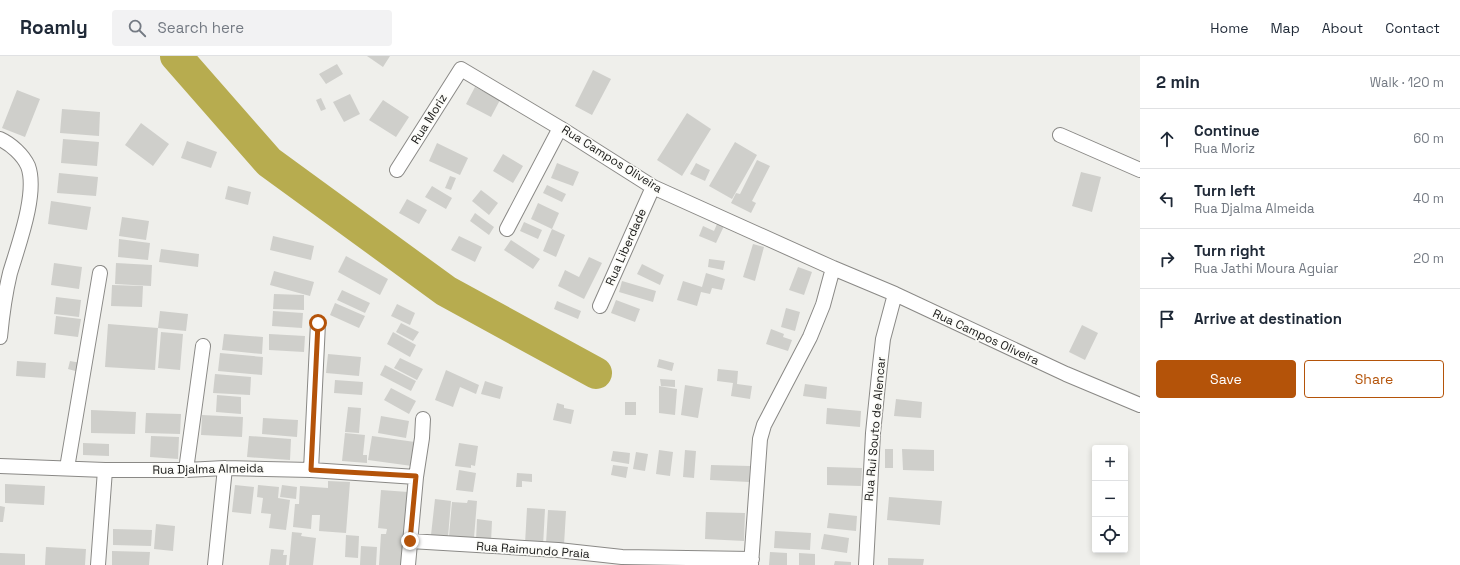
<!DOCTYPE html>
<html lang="en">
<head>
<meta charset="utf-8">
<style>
	:root { --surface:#fff; --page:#f2f2f3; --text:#1f2937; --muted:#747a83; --line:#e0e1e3; --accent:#b45309 }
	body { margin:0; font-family:"Space Grotesk",sans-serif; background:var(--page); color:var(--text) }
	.controls { position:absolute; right:12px; bottom:12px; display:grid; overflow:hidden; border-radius:4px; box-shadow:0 2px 6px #0003 }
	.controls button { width:36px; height:36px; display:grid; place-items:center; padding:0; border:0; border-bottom:1px solid var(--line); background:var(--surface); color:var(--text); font:20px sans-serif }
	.stop { position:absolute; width:12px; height:12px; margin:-9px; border:3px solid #b45309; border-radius:50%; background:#fff }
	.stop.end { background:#b45309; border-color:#fff; box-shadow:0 1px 4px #0008 }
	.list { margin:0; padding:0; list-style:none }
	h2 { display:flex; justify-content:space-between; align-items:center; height:52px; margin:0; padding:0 16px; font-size:17px }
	h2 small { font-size:13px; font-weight:400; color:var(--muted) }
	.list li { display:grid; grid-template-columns:26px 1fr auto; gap:12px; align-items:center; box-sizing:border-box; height:60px; padding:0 16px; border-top:1px solid var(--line) }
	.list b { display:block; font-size:15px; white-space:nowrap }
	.list p { margin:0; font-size:13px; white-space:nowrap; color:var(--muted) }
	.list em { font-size:13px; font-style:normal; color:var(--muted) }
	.actions { display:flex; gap:8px; padding:12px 16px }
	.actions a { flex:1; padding:9px 0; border:1px solid var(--accent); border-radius:4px; text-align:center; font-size:14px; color:var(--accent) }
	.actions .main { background:var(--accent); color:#fff }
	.icon { flex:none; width:22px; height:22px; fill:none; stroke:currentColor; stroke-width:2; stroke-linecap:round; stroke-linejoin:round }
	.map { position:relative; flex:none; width:1140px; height:509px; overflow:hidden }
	header { display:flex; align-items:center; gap:24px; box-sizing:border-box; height:56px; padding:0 20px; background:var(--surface); border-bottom:1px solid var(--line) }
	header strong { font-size:19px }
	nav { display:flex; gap:22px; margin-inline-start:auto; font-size:14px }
	.search { width:280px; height:36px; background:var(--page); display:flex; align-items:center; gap:10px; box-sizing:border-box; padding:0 14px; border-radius:4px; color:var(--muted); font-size:15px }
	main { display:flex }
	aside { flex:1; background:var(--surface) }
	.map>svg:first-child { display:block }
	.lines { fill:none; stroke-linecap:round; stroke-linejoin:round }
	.river { stroke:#b7ac4f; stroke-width:32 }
	.building { fill:#cfcfcb }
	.street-casing { stroke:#8a8986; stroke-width:16 }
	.street { stroke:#fff; stroke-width:14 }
	.route { stroke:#b45309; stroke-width:5 }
	.labels { text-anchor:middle; stroke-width:3.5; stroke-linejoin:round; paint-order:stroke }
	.street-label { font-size:12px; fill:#171716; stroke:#fcfcf8 }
</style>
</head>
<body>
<header>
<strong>Roamly</strong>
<div class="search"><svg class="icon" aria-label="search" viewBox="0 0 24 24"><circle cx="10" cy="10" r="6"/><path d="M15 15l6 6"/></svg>Search here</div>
<nav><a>Home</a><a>Map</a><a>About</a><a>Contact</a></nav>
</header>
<main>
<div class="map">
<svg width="1140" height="509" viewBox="0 0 1140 509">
	<rect width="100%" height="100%" fill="#efefeb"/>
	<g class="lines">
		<!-- river -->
		<path class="river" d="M176 0 269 106 446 235 596 317"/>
	</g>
	<!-- building -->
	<path class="building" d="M367 0H390L383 11Z
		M337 8 343 18 326 28 319 18Z
		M593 14 611 23 592 59 575 50Z
		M475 31 500 44 491 61 466 48Z
		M17 34 40 43 25 81 2 72Z
		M350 38 360 58 344 66 333 46Z
		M321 42 326 53 321 55 316 44Z
		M383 44 409 61 396 81 369 64Z
		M62 53 100 56 99 80 60 77Z
		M687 57 711 73 682 120 657 104Z
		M141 67 169 88 153 110 125 89Z
		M63 83 99 86 97 110 61 107Z
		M187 85 217 96 211 112 181 102Z
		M735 86 757 99 732 143 709 130Z
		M437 87 468 102 460 119 429 105Z
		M503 98 523 110 513 127 493 115Z
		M757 104 770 110 752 145 756 147 751 157 731 147 736 137 740 138Z
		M557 107 579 116 573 130 551 122Z
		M696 107 710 114 705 125 690 118Z
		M1081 116 1101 121 1092 156 1072 150Z
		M59 117 98 121 96 140 57 137Z
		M450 120 456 122 451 134 445 132Z
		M547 129 566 138 562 146 543 137Z
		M228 130 251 136 248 149 225 143Z
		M432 130 452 142 446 153 425 141Z
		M481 134 498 147 489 159 472 145Z
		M407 143 427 154 419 168 399 157Z
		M51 145 91 151 87 174 48 168Z
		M538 147 559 157 552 173 531 163Z
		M475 157 494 171 489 179 470 165Z
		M122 161 149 165 146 184 119 180Z
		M524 166 542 174 538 183 520 175Z
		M717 168 724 170 716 187 699 180 703 170 714 175Z
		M552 173 565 179 556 201 543 195Z
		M273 180 314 190 311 204 270 194Z
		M459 180 482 191 475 206 451 194Z
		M119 183 150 187 148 204 118 201Z
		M511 184 540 203 533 213 504 194Z
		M753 188 764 191 755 225 743 221Z
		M161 193 199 198 198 211 159 206Z
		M346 200 388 223 380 239 338 216Z
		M589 201 602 207 584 243 558 230 565 214 579 221Z
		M709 203 725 205 723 214 708 211Z
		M54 207 82 211 79 233 51 229Z
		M116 207 152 209 151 230 115 228Z
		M642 208 664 219 660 229 637 218Z
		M798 211 812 216 804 239 789 234Z
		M274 215 314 226 310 240 270 229Z
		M706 217 725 223 722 234 712 232 710 238 701 236 697 250 677 244 683 225 702 231Z
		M622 225 656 235 653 246 619 236Z
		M112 229 143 230 142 251 111 250Z
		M342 234 370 247 365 257 337 244Z
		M274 238 304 239V254L273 253Z
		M56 241 81 244 79 261 54 258Z
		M616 244 640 253 635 266 611 257Z
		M557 245 581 255 578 263 554 253Z
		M335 247 365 260 359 272 330 259Z
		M397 248 415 257 410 269 391 260Z
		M786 252 800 256 795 275 781 271Z
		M160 255 188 258 186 275 158 272Z
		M273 255 303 257 302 272 272 270Z
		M56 260 81 263 78 281 54 278Z
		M401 267 419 276 413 285 396 276Z
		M108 268 158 272 155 314 105 311Z
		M1082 269 1098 277 1085 304 1069 296Z
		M771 273 784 278 783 281 792 284 788 295 766 288Z
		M161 276 183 278 180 314 158 312Z
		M393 276 416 289 410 301 387 288Z
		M224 278 263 281 262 298 222 294Z
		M269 278 305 280 304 296 269 294Z
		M220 297 263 301 262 319 218 315Z
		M328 298 361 301 359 320 326 317Z
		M400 302 423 313 417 324 394 312Z
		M659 303 674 307 672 315 657 311Z
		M17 305 46 307 45 322 16 320Z
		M70 305 81 307 79 316 68 313Z
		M385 309 416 325 411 335 380 319Z
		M718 313 738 315 737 328 752 330 750 343 731 340 733 327 717 325Z
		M446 314 479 329 476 338 460 331 453 351 435 344Z
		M215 318 251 321 250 339 213 337Z
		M660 323 675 324V331L661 330Z
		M335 324 363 326 362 339 334 337Z
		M485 325 503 331 500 343 481 338Z
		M805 328 827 331 826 343 803 340Z
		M685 329 703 332 698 362 681 359Z
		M659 330 677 333 675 359 659 357Z
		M391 332 416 345 409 358 384 344Z
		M217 339 241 341V358L216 356Z
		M896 343 922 346 921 362 894 360Z
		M625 346H636V359H625Z
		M557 347 564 349V352L574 354 571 368 553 364Z
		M348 351 361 352 359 377 345 376Z
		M827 352 861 355 860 371 826 368Z
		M91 354 136 356 135 378 91 377Z
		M146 357 181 358 180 378 145 377Z
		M202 359 243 361 242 381 201 379Z
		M381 360 409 365 406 382 378 377Z
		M263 362 298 364 297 381 262 378Z
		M345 377 365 379 363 399H367V407L342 405Z
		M151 380 179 381 178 403 150 401Z
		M249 380 291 383 290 404 247 401Z
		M372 380 415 386 412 410 368 404Z
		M83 387 109 388V400L83 399Z
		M459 387 478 390 475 410 471 409V412L455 410Z
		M885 393H893V412H885Z
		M902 393 934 394V415L903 414Z
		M659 394 673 396 670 420 656 418Z
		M685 394 696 395 694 422 683 421Z
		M613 395 630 397 629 408 611 405Z
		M636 396 648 398 645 415 633 413Z
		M613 409 628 411 626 422 611 419Z
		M711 409 750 410 749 426 710 424Z
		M827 411 862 412 861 430 827 429Z
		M459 414 476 417 473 436 456 434Z
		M517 417 532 418V426L522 425V431H516Z
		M328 425 350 426 346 477 319 475 320 459H312L311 473 293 471 295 448H299L300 430 328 432Z
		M5 428 45 430 44 449 5 447Z
		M235 429 254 431 251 458 232 456Z
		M258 429 279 431 278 442 290 444 286 474 269 472 271 458 261 457 263 442 257 441Z
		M282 429 297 431 296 443 280 441Z
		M381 434 408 436 404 509H379L381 478H386L387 473 378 472Z
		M889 441 942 445 940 469 887 464Z
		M435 443 451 445 448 481 431 479Z
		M468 444 477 445 474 482 449 480 452 446 467 447Z
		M0 450 5 451 3 466H0Z
		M527 452 545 453 543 490 525 488Z
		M548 454 566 455 564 489 546 488Z
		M706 456 745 457 744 485 705 483Z
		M829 457 857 460 856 475 827 472Z
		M477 463 492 465 491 486 476 485Z
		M156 468 175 470 173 495 154 493Z
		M113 473 152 474 151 490 113 489Z
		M775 475 811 477 810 494 774 492Z
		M292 476 302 477 301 480 316 482 313 509H289Z
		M824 478 849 482 847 497 821 493Z
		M346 479 359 480 358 502 345 501Z
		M361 490 377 491 376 509H360Z
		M46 491 86 493 85 509H45Z
		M271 493 284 494 283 499H287L286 509H269Z
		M112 495 150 496 149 509H112Z
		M770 496 787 497V509H769Z
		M0 497 25 498V509H0Z
		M799 497 815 498V509H799Z
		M888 502 924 503 923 509H888Z
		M835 505 851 506V509H834Z"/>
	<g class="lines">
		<defs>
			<path id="street" d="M1060 79 1140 114
				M0 83C11 88 23 99 28 110 38 137 18 190 10 217 5 238 2 260 0 281
				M397 114 461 13 560 72 653 131 833 212 895 238 1066 318 1140 349
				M507 173 560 72
				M600 250 653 131
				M0 410 105 414H186L225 412 311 414 416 421
				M67 412 100 217
				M186 414 203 290
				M311 414 318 267
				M410 485 558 494 622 501 752 503
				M98 509 105 414
				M215 509 225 412
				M408 509 416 421 422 382 423 363
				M751 509 760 383 764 369 810 281 823 249 833 212
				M866 509 873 377 880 309 883 283 895 238"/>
		</defs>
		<!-- street casing -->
		<use href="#street" class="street-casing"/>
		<!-- street -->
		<use href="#street" class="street"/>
	</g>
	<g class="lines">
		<!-- route -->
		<path class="route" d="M318 267 311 414 416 420 410 485"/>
	</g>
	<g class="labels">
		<!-- street labels -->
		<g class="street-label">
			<text transform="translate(429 63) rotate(-58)" y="4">Rua Moriz</text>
			<text transform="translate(612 103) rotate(32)" y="4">Rua Campos Oliveira</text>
			<text transform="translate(626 191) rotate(-66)" y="4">Rua Liberdade</text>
			<text transform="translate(986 281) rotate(25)" y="4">Rua Campos Oliveira</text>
			<text transform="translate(875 373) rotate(-85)" y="4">Rua Rui Souto de Alencar</text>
			<text transform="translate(208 413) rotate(-1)" y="4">Rua Djalma Almeida</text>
			<text transform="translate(533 494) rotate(4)" y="4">Rua Raimundo Praia</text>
		</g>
	</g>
</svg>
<div class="controls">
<button>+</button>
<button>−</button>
<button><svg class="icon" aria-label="locate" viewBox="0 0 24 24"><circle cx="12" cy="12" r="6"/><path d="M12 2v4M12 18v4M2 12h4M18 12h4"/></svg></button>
</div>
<div class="stop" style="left:318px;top:267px"></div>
<div class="stop end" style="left:410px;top:485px"></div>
</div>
<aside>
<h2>2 min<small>Walk · 120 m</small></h2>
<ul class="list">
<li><svg class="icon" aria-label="ahead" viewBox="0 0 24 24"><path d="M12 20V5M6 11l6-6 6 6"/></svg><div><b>Continue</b><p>Rua Moriz</p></div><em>60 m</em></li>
<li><svg class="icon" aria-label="left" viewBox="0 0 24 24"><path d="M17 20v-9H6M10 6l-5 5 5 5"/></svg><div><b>Turn left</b><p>Rua Djalma Almeida</p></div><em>40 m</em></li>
<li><svg class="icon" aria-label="right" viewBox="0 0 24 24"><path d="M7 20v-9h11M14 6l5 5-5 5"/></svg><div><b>Turn right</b><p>Rua Jathi Moura Aguiar</p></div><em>20 m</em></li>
<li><svg class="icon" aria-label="arrive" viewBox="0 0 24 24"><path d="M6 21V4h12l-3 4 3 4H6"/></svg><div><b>Arrive at destination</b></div></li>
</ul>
<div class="actions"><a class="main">Save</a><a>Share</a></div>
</aside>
</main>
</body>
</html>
